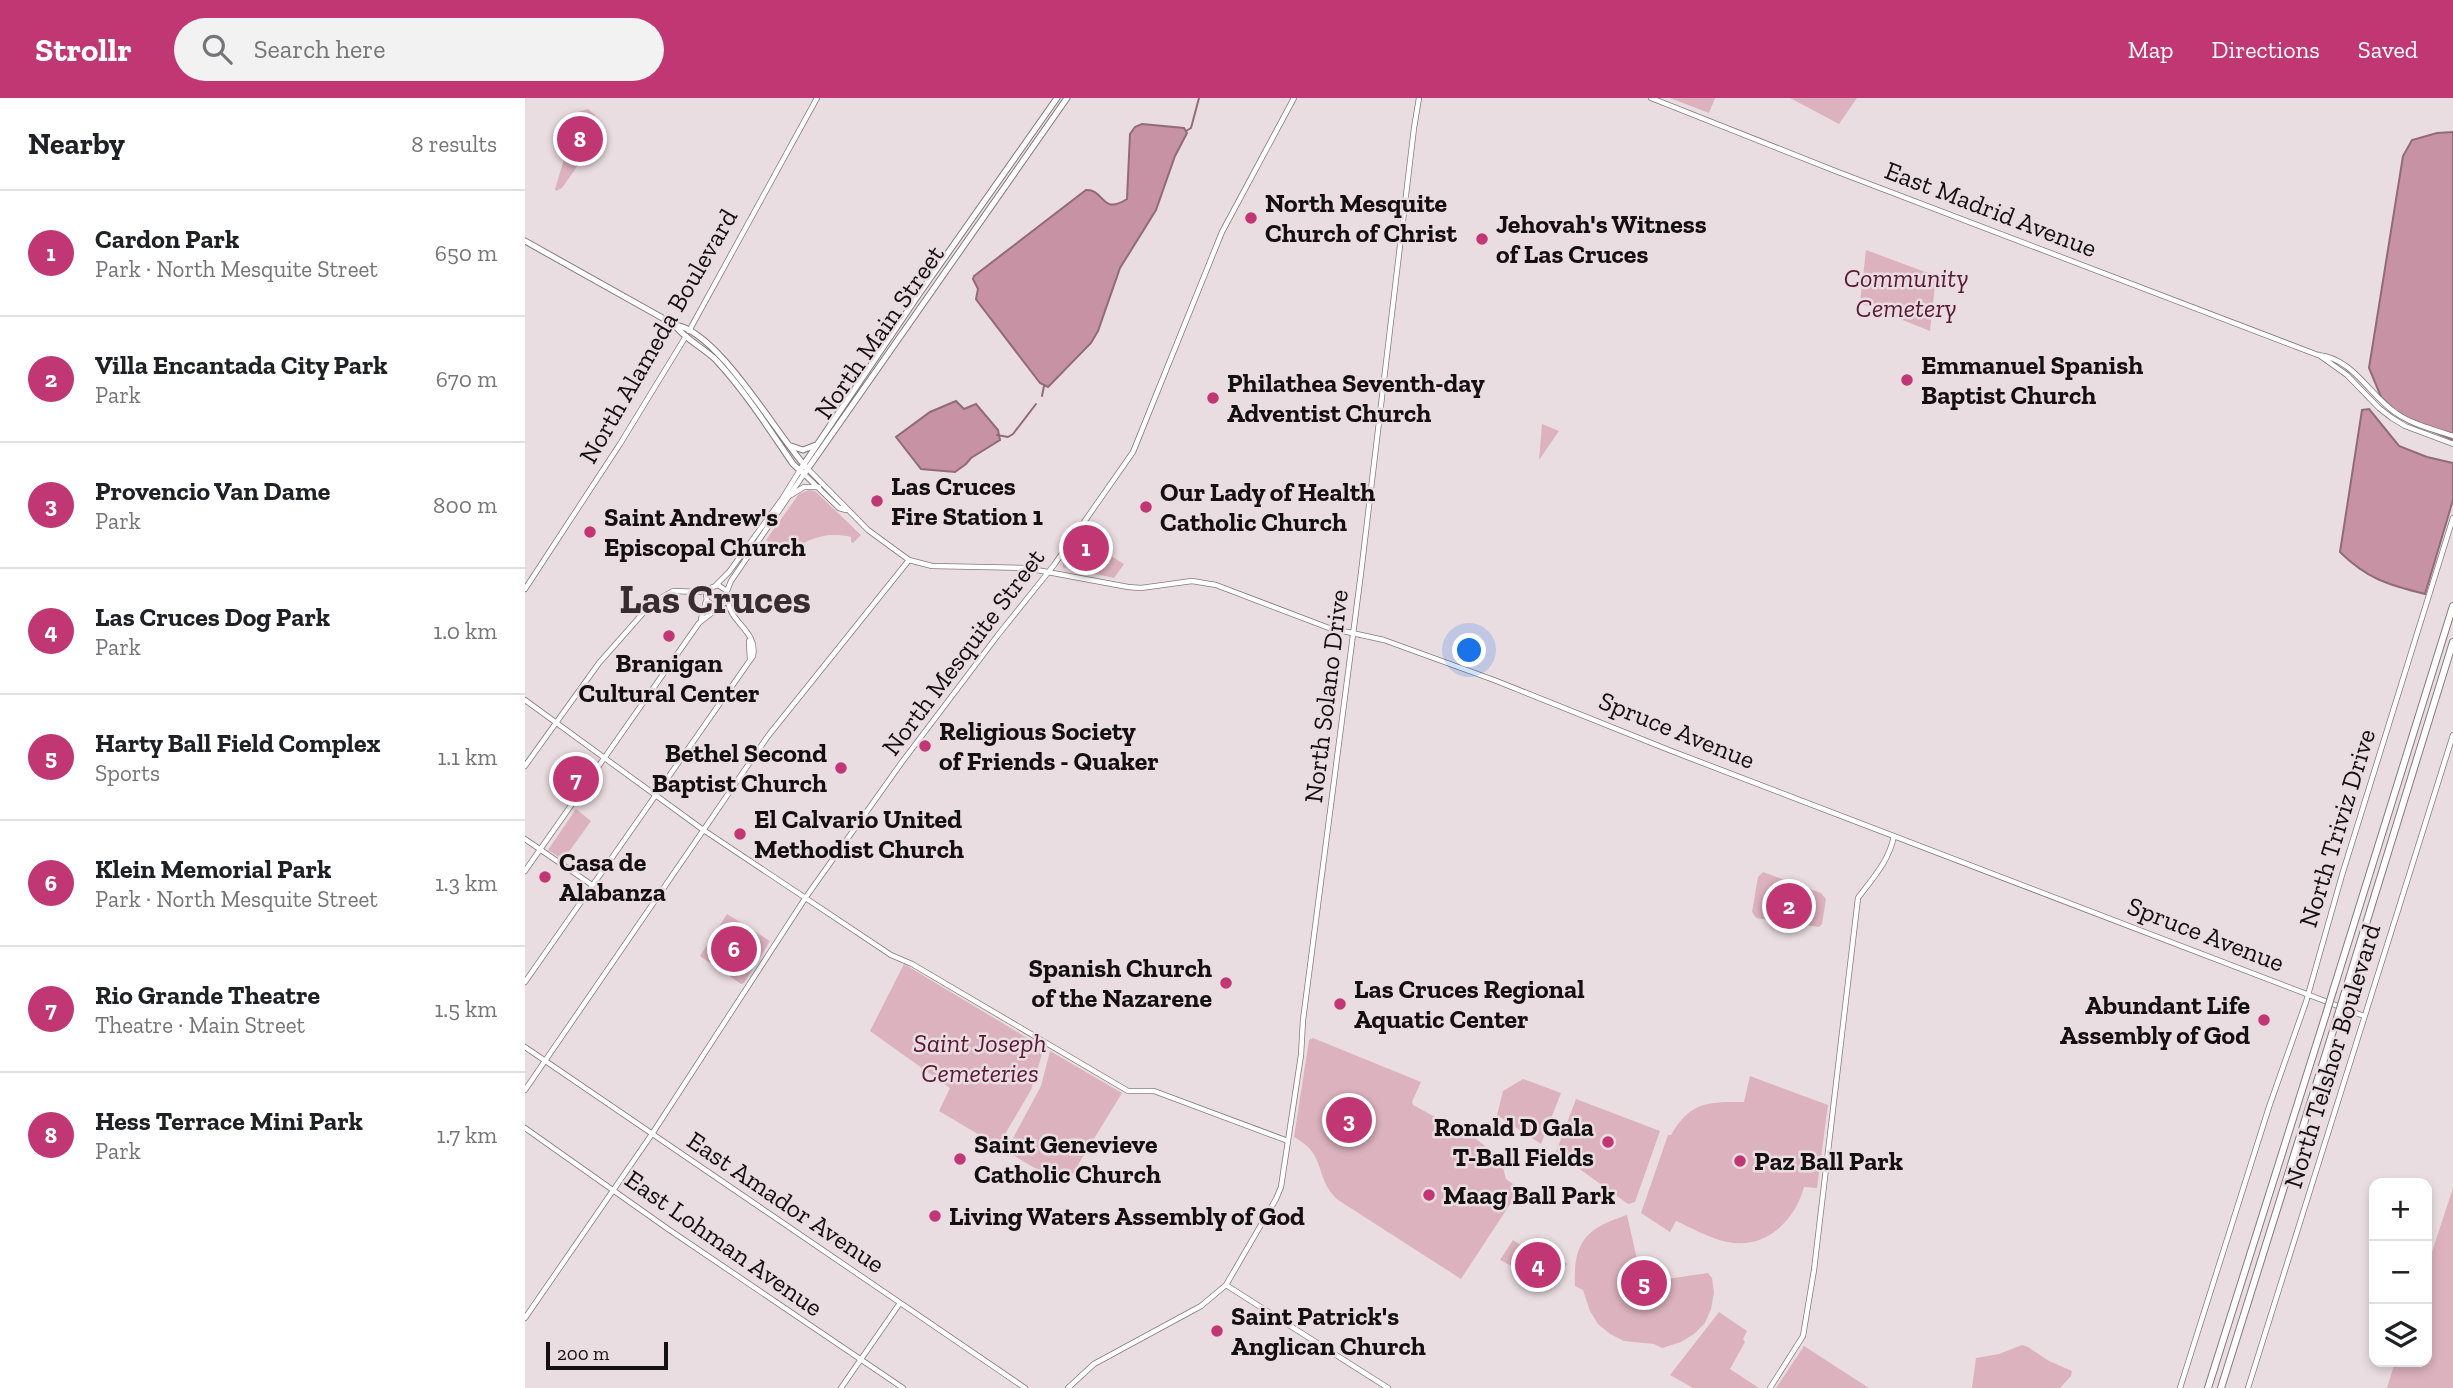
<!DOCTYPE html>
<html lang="en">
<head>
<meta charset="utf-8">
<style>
	:root { --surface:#fff; --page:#f2f2f2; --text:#202124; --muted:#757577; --line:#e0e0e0; --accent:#c03773 }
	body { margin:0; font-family:"Zilla Slab",serif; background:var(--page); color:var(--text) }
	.controls { position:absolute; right:21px; bottom:21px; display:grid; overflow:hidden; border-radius:14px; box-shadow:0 4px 10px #0003 }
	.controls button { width:63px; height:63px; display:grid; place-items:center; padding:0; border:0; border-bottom:2px solid var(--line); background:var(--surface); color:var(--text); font:35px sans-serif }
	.scale { position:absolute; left:21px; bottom:18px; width:122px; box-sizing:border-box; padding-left:7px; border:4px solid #141011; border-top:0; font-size:19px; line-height:24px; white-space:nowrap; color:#141011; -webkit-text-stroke:5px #eadde1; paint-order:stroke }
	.you { position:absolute; left:945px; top:553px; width:24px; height:24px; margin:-18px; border:5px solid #fff; border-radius:50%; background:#1a73e8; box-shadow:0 0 0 10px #1a73e833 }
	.badge { display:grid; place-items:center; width:46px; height:46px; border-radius:50%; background:var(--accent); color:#fff; font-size:23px; font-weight:700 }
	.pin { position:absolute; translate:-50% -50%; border:4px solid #fff; box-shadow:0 2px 7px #0006 }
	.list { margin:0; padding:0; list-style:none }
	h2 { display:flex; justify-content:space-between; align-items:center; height:91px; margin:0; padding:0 28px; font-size:30px }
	h2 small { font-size:23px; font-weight:400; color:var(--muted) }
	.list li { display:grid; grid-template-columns:46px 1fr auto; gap:21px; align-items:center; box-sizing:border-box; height:126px; padding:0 28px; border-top:2px solid var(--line) }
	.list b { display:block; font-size:26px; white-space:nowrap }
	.list p { margin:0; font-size:23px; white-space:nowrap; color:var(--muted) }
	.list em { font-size:23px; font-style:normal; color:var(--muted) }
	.icon { flex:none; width:38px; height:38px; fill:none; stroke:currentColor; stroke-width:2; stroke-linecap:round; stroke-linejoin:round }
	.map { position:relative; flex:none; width:1928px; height:1290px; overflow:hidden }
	header { display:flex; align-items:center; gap:42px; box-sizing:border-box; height:98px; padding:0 35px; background:var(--accent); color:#fff }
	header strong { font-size:33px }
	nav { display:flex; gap:38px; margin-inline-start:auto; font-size:24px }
	.search { width:490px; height:63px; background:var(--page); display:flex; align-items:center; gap:18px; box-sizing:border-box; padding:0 24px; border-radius:38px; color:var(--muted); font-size:26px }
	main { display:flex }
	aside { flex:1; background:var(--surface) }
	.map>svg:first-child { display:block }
	.green { fill:#dcb2bf }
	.water { fill:#c792a3; stroke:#916b77; stroke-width:2 }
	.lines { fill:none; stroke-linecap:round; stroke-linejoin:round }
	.stream { stroke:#916b77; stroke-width:2 }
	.tertiary-casing { stroke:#85797c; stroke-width:6 }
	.secondary-casing { stroke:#85797c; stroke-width:6 }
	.primary-casing { stroke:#85797c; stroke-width:7 }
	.motorway-casing { stroke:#85797c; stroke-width:8 }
	.tertiary { stroke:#fff; stroke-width:4.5 }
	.secondary { stroke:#fff; stroke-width:4.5 }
	.primary { stroke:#fff; stroke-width:5 }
	.motorway { stroke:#fff; stroke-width:6 }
	.motorway-bridge-casing { stroke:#85797c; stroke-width:8; stroke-linecap:butt }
	.motorway-bridge { stroke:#fff; stroke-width:6 }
	.poi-dot { fill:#c03773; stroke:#eadde1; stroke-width:2.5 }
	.labels { text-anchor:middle; stroke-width:5; stroke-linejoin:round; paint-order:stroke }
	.poi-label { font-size:26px; font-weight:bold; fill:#141011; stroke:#eadde1; text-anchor:start }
	.street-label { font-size:26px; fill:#141011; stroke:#eadde1 }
	.park-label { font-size:26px; font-style:italic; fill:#591934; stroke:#eadde1 }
	.town-label { font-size:40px; font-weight:bold; fill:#372d30; stroke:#eadde1 }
</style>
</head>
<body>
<header>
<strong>Strollr</strong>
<div class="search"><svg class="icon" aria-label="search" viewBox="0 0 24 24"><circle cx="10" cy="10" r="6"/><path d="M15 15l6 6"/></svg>Search here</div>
<nav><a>Map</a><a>Directions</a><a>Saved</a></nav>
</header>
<main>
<aside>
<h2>Nearby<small>8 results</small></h2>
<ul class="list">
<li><span class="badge">1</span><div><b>Cardon Park</b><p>Park · North Mesquite Street</p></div><em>650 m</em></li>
<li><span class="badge">2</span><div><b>Villa Encantada City Park</b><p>Park</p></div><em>670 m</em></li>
<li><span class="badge">3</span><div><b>Provencio Van Dame</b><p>Park</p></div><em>800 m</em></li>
<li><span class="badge">4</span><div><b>Las Cruces Dog Park</b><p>Park</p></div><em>1.0 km</em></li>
<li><span class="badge">5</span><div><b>Harty Ball Field Complex</b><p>Sports</p></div><em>1.1 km</em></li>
<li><span class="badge">6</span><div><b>Klein Memorial Park</b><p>Park · North Mesquite Street</p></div><em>1.3 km</em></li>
<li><span class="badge">7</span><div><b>Rio Grande Theatre</b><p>Theatre · Main Street</p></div><em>1.5 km</em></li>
<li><span class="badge">8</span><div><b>Hess Terrace Mini Park</b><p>Park</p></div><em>1.7 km</em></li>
</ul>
</aside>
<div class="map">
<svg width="1928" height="1290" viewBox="0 0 1928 1290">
	<rect width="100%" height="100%" fill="#eadde1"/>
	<!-- green -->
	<path class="green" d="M1145 0H1190L1184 15Z
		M1265 0H1332L1314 26Z
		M63 11 70 17C76 38 49 73 37 90L31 93 30 91 53 14Z
		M1341 152 1411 178 1405 233 1335 205Z
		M1017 326 1034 333 1014 362Z
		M284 392 290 393 336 437 328 445 326 444V439C300 433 280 441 261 458L241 442 274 396Z
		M555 438 599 466 589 480 538 469V463Z
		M51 711 66 723 38 762 23 752Z
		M1238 774 1296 795 1301 801 1297 826 1294 829 1231 820 1227 814 1233 779Z
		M202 816 245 843 219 885 216 886 175 858Z
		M379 866 519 950 506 992 473 1048 414 1013 425 990 345 933Z
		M788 940 896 984 887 1004 888 1007 951 1041 968 1054 977 1066 981 1081 995 1091 936 1181 813 1102C788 1079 803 1057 769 1039L784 942Z
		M525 953 597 995 540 1088 481 1053 516 988Z
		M1225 978 1303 1007 1292 1090 1279 1089C1270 1123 1240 1152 1202 1144 1184 1140 1167 1130 1151 1123L1145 1134 1116 1115 1143 1037H1146C1166 1003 1183 1004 1219 1004Z
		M998 981 1036 995 1016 1046 972 1017 978 993Z
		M1051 1001 1135 1033 1110 1104 1103 1106 1031 1054Z
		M1928 1090V1290H1862L1870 1264H1902V1169Z
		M1102 1117 1112 1161 1142 1181 1183 1175 1187 1180 1189 1195 1186 1211 1180 1225 1169 1236 1156 1244 1137 1250 1129 1246 1099 1243 1085 1236 1073 1226 1065 1213 1058 1192 1050 1188C1048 1144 1061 1130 1102 1117Z
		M988 1142 1020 1163 1025 1156 1042 1166 1027 1190 987 1172 989 1169 975 1162Z
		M1194 1214 1222 1233 1218 1241 1220 1244 1205 1271 1234 1290H1168L1145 1277Z
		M1497 1247 1503 1249 1524 1263 1547 1273 1546 1278 1535 1290H1447L1451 1260 1474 1256Z
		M1279 1248 1344 1290H1251Z"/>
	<!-- water -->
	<path class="water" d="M617 26 659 30 662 35 650 58 631 112 595 170 573 233 566 245 523 289 515 285 453 204 451 201 453 191 448 181 449 178 561 92C580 91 576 118 602 101L605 36 610 29Z
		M1928 34V342L1880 322 1856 299 1844 270 1878 58 1887 42 1912 35Z
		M431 303 439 311 451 306 473 332 475 342 446 360 441 366 430 374 396 371 371 339 405 314Z
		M1844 311 1874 348 1902 359 1928 365V402L1900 496C1864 487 1842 481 1815 454L1837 312Z"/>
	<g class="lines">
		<!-- stream -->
		<path class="stream" d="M661 33 666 30 674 0
			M517 298 519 288
			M472 337 483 339 488 336 511 306"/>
		<defs>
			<path id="tertiary" d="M1126 0 1313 74 1793 257C1828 260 1845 298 1871 315 1888 327 1909 331 1928 338
				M164 233 292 0
				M1794 257 1822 277 1854 310 1867 320 1880 328 1928 346
				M191 487 204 474 257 401 275 372
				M184 490 181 497 182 503 192 509
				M176 521 181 503
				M224 543 225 562
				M0 602 177 731 366 857 387 866 603 993H629L763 1043
				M0 668 74 565 127 505 148 493 175 494 193 487 202 493
				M0 741 67 787
				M0 773 174 525 203 502 202 493 206 483 279 376
				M0 884 228 558C233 533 205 525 203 503
				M0 992 243 638 384 462
				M701 1187 863 1290
				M0 1220 127 1036 281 799 377 664 473 537 529 467 608 354 697 134 769 0
				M316 1290 375 1205
				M1245 1290 1278 1238 1289 1172 1333 800C1348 780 1364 763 1369 738
				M1655 1290 1744 1009 1781 904 1817 777 1928 420"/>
			<path id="secondary" d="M283 371 343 432 384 462 407 468 501 470 603 489 616 490 667 483 691 487 804 530 859 542 969 582 1144 652 1839 918
				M279 376 314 410 321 412
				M266 397 279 389H294
				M0 491 95 346 161 238
				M0 949 500 1290
				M0 1030 143 1131 378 1290
				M543 1290 569 1266 676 1208 701 1187 751 1101 756 1089 776 957 778 922 836 475 889 30 894 0
				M1723 1290 1928 637"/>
			<path id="primary" d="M0 143 150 227C193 233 251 336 281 369
				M150 227C156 238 180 251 191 262 220 293 244 331 268 366L279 376 542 0
				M266 348 278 352 291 347
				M275 372 394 196 532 0"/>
			<path id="motorway" d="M1808 893 1928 508
				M1819 897 1928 544
				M1683 1290 1801 916
				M1696 1290 1812 920"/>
		</defs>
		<!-- tertiary casing -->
		<use href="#tertiary" class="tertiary-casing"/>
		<!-- secondary casing -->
		<use href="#secondary" class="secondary-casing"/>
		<!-- primary casing -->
		<use href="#primary" class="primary-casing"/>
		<!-- motorway casing -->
		<use href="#motorway" class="motorway-casing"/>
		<!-- tertiary -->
		<use href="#tertiary" class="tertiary"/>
		<!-- secondary -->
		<use href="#secondary" class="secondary"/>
		<!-- primary -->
		<use href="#primary" class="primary"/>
		<!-- motorway -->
		<use href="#motorway" class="motorway"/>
		<defs>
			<path id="motorway-bridge" d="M1801 916 1808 893
				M1812 920 1819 897"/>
		</defs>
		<!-- motorway-bridge casing -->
		<use href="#motorway-bridge" class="motorway-bridge-casing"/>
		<!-- motorway-bridge -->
		<use href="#motorway-bridge" class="motorway-bridge"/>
	</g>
	<!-- markers -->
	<g class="poi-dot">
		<circle cx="726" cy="120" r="7"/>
		<circle cx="957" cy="141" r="7"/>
		<circle cx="1382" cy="282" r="7"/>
		<circle cx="688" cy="300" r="7"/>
		<circle cx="352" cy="403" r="7"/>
		<circle cx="621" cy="409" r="7"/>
		<circle cx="65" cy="434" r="7"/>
		<circle cx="144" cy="538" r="7"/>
		<circle cx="400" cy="648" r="7"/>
		<circle cx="316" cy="670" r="7"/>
		<circle cx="215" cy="736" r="7"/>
		<circle cx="20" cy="779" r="7"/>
		<circle cx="701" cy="885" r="7"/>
		<circle cx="815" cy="906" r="7"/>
		<circle cx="1739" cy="922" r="7"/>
		<circle cx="1083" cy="1044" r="7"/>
		<circle cx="435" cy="1061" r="7"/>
		<circle cx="1215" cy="1063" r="7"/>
		<circle cx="904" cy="1097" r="7"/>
		<circle cx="410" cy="1118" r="7"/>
		<circle cx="692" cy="1233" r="7"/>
	</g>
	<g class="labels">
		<!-- poi labels -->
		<g class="poi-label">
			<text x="740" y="114">North Mesquite<tspan x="740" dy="30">Church of Christ</tspan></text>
			<text x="971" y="135">Jehovah's Witness<tspan x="971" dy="30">of Las Cruces</tspan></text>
			<text x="1396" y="276">Emmanuel Spanish<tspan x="1396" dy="30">Baptist Church</tspan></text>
			<text x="702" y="294">Philathea Seventh-day<tspan x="702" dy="30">Adventist Church</tspan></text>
			<text x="366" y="397">Las Cruces<tspan x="366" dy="30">Fire Station 1</tspan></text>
			<text x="635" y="403">Our Lady of Health<tspan x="635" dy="30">Catholic Church</tspan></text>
			<text x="79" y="428">Saint Andrew's<tspan x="79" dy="30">Episcopal Church</tspan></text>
			<text x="144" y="574" text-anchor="middle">Branigan<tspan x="144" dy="30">Cultural Center</tspan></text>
			<text x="414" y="642">Religious Society<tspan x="414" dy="30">of Friends - Quaker</tspan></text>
			<text x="302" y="664" text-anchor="end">Bethel Second<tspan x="302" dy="30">Baptist Church</tspan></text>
			<text x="229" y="730">El Calvario United<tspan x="229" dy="30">Methodist Church</tspan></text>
			<text x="34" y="773">Casa de<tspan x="34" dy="30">Alabanza</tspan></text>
			<text x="687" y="879" text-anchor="end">Spanish Church<tspan x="687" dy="30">of the Nazarene</tspan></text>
			<text x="829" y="900">Las Cruces Regional<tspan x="829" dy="30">Aquatic Center</tspan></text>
			<text x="1725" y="916" text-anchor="end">Abundant Life<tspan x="1725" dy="30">Assembly of God</tspan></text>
			<text x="1069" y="1038" text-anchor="end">Ronald D Gala<tspan x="1069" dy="30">T-Ball Fields</tspan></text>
			<text x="449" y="1055">Saint Genevieve<tspan x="449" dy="30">Catholic Church</tspan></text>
			<text x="1229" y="1072">Paz Ball Park</text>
			<text x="918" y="1106">Maag Ball Park</text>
			<text x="424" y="1127">Living Waters Assembly of God</text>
			<text x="706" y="1227">Saint Patrick's<tspan x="706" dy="30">Anglican Church</tspan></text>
		</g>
		<!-- street labels -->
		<g class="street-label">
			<text transform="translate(1466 111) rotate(21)" y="9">East Madrid Avenue</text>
			<text transform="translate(354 234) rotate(-55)" y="9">North Main Street</text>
			<text transform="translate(133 238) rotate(-60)" y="9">North Alameda Boulevard</text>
			<text transform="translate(438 554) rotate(-53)" y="9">North Mesquite Street</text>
			<text transform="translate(801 598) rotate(-83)" y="9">North Solano Drive</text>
			<text transform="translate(1152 632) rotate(22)" y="9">Spruce Avenue</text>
			<text transform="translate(1812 730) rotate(-73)" y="9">North Triviz Drive</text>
			<text transform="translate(1681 836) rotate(21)" y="9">Spruce Avenue</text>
			<text transform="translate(1807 958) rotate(-73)" y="9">North Telshor Boulevard</text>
			<text transform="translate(261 1104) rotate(34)" y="9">East Amador Avenue</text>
			<text transform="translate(199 1145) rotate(35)" y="9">East Lohman Avenue</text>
		</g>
		<!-- park labels -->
		<g class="park-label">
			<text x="1381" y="189">Community<tspan x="1381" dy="30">Cemetery</tspan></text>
			<text x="455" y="954">Saint Joseph<tspan x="455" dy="30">Cemeteries</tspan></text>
		</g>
		<!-- town labels -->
		<g class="town-label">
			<text x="190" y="515">Las Cruces</text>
		</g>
	</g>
</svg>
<div class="controls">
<button>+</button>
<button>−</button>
<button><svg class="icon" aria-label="layers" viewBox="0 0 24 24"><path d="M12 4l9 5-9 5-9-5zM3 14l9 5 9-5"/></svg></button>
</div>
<div class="scale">200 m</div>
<div class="you"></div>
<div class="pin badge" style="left:561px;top:450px">1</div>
<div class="pin badge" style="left:1264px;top:808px">2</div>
<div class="pin badge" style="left:824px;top:1022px">3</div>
<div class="pin badge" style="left:1013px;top:1167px">4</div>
<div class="pin badge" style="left:1119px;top:1185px">5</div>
<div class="pin badge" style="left:209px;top:851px">6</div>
<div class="pin badge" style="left:51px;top:681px">7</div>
<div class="pin badge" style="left:55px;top:41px">8</div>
</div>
</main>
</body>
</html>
